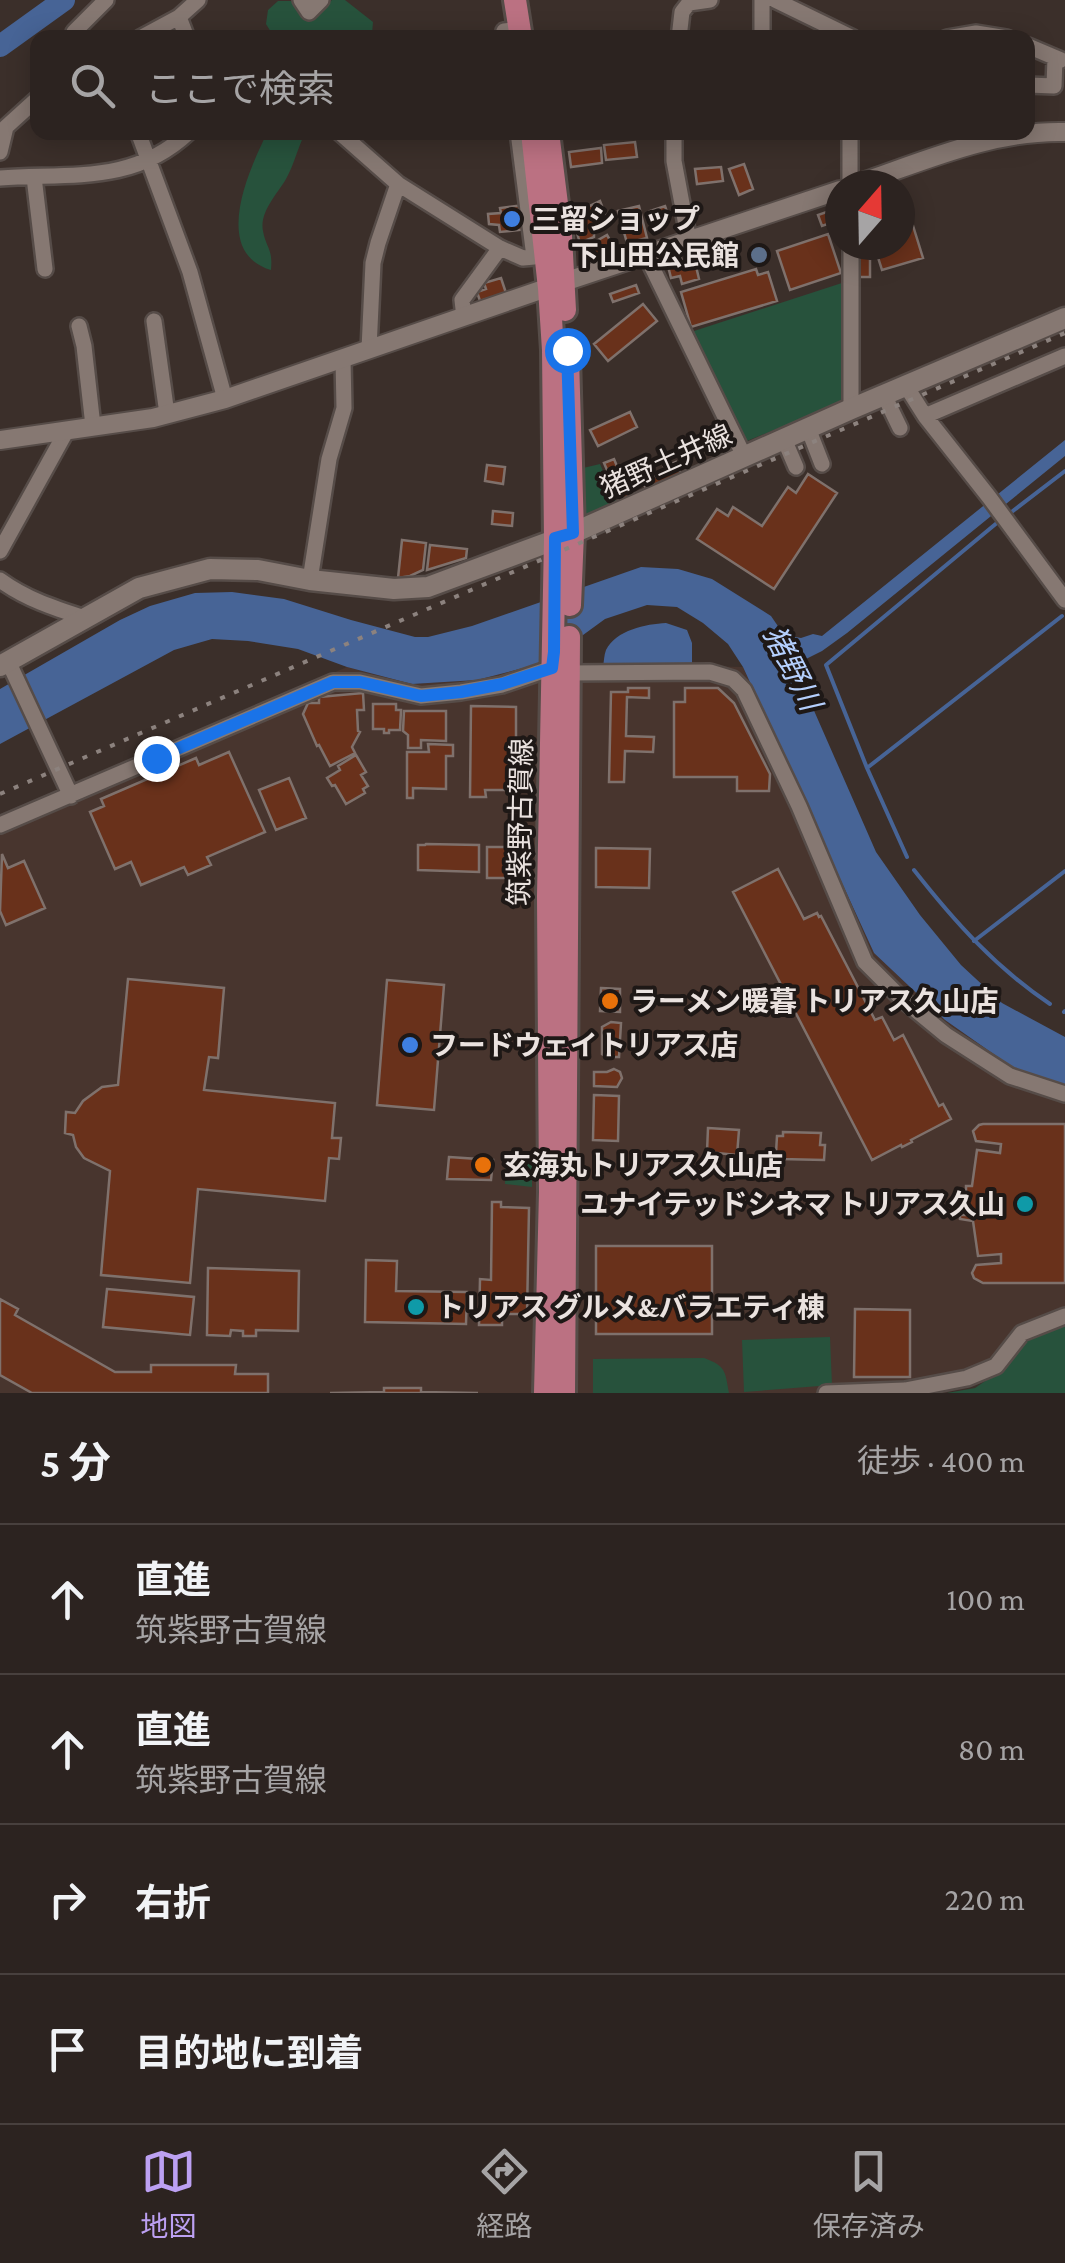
<!DOCTYPE html>
<html lang="ja">
<head>
<meta charset="utf-8">
<style>
	:root { --surface:#2c2320; --page:#382f2d; --text:#f1f3f6; --muted:#a6a4a5; --line:#48403e; --accent:#bca0f2 }
	body { margin:0; font-family:"Crimson Pro","Noto Sans JP",serif; background:var(--page); color:var(--text) }
	.compass { position:absolute; left:825px; top:170px; width:90px; height:90px; border-radius:50%; background:var(--surface); box-shadow:0 5px 25px #0003; rotate:20deg }
	.stop { position:absolute; width:30px; height:30px; margin:-22px; border:8px solid #1a73e8; border-radius:50%; background:#fff }
	.stop.end { background:#1a73e8; border-color:#fff; box-shadow:0 2px 10px #0008 }
	.list { margin:0; padding:0; list-style:none }
	h2 { display:flex; justify-content:space-between; align-items:center; height:130px; margin:0; padding:0 40px; font-size:42px }
	h2 small { font-size:32px; font-weight:400; color:var(--muted) }
	.list li { display:grid; grid-template-columns:65px 1fr auto; gap:30px; align-items:center; box-sizing:border-box; height:150px; padding:0 40px; border-top:2px solid var(--line) }
	.list b { display:block; font-size:38px; white-space:nowrap }
	.list p { margin:0; font-size:32px; white-space:nowrap; color:var(--muted) }
	.list em { font-size:32px; font-style:normal; color:var(--muted) }
	.icon { flex:none; width:55px; height:55px; fill:none; stroke:currentColor; stroke-width:2; stroke-linecap:round; stroke-linejoin:round }
	.map { position:relative; flex:none; width:1065px; height:1393px; overflow:hidden }
	.search { position:absolute; background:var(--surface); box-shadow:0 5px 25px #0003; left:30px; right:30px; top:30px; height:110px; display:flex; align-items:center; gap:25px; box-sizing:border-box; padding:0 35px; border-radius:20px; color:var(--muted); font-size:38px }
	.sheet { height:730px; background:var(--surface) }
	nav { display:flex; justify-content:space-around; align-items:center; box-sizing:border-box; height:140px; border-top:2px solid var(--line); background:var(--surface); font-size:28px; color:var(--muted) }
	nav a { display:grid; justify-items:center; gap:5px }
	nav .on { color:var(--accent) }
	.map>svg:first-child { display:block }
	.built { fill:#48352e }
	.green { fill:#27523c }
	.water { fill:#476496 }
	.lines { fill:none; stroke-linecap:round; stroke-linejoin:round }
	.stream { stroke:#476496; stroke-width:4 }
	.river { stroke:#476496; stroke-width:22 }
	.building { fill:#69311b; stroke:#7f716c; stroke-width:2.5 }
	.minor-casing { stroke:#564c48; stroke-width:20 }
	.tertiary-casing { stroke:#564c48; stroke-width:22 }
	.secondary-casing { stroke:#564c48; stroke-width:25 }
	.primary-casing { stroke:#564c48; stroke-width:28 }
	.minor { stroke:#867872; stroke-width:15 }
	.tertiary { stroke:#867872; stroke-width:18 }
	.secondary { stroke:#867872; stroke-width:20 }
	.primary { stroke:#bb7182; stroke-width:22 }
	.rail { stroke:#8c827e; stroke-width:4; stroke-dasharray:5 10; stroke-linecap:butt }
	.route { stroke:#1a73e8; stroke-width:12 }
	.shop-dot { fill:#3f7fe0; stroke:#1e1816; stroke-width:4 }
	.service-dot { fill:#5c6f8a; stroke:#1e1816; stroke-width:4 }
	.food-dot { fill:#e8710a; stroke:#1e1816; stroke-width:4 }
	.culture-dot { fill:#0f9aa8; stroke:#1e1816; stroke-width:4 }
	.labels { text-anchor:middle; stroke-width:8; stroke-linejoin:round; paint-order:stroke }
	.poi-label { font-size:28px; font-weight:bold; fill:#eae2df; stroke:#1e1816; text-anchor:start }
	.street-label { font-size:28px; fill:#eae2df; stroke:#1e1816 }
	.water-label { font-size:30px; font-style:italic; fill:#b4cffd; stroke:#1e1816 }
</style>
</head>
<body>
<div class="map">
<svg width="1065" height="1393" viewBox="0 0 1065 1393">
	<rect width="100%" height="100%" fill="#3b2f2a"/>
	<!-- built -->
	<path class="built" d="M546 662 743 667 874 953 945 1020 1012 1067 1065 1085V1322L1028 1336 1007 1366 968 1385 900 1393H0V816L347 667 412 684 477 680Z"/>
	<!-- green -->
	<path class="green" d="M332 0H345L373 22 372 34 369 38 274 37 266 24 268 10 278 1H291L310 20Z
		M267 133H305C298 147 294 165 286 179 278 193 259 212 263 231 266 248 273 248 271 270 211 252 249 170 267 133Z
		M845 282V401L747 441 691 332Z
		M600 464 617 503 598 515 584 517 583 468Z
		M506 1158 532 1159V1187L505 1184Z
		M1065 1322V1393H947L975 1388 1007 1366 1028 1336Z
		M830 1337 832 1385 744 1392 742 1340Z
		M704 1358C726 1366 725 1371 729 1393H593V1359Z"/>
	<!-- water -->
	<path class="water" d="M1065 440V456L847 633 822 651 794 665 876 852 920 915 961 965 1002 1003 1065 1037V1085L1012 1067 945 1020 874 953 743 667 728 644 703 623 677 607 647 605 605 619 546 662 477 680 412 684 347 667 298 649 248 641 212 639 174 650 0 744V689L120 620 150 606 195 593 232 592 284 599 351 620 415 637H428L472 626 641 567 678 569 712 579 771 616 784 635 801 638 813 634 822 636Z
		M666 623 687 630 692 643V668L603 667C604 661 604 655 606 650 616 630 646 624 666 623Z"/>
	<g class="lines">
		<!-- stream -->
		<path class="stream" d="M1009 514 1065 471
			M998 522 826 665 867 768 1062 616
			M867 768 907 857
			M914 870C954 921 996 968 1050 1004
			M974 941 1065 871
			M1064 1012 1065 1011"/>
		<!-- river -->
		<path class="river" d="M0 46 64 0"/>
	</g>
	<!-- building -->
	<path class="building" d="M635 142 637 157 606 160 604 145Z
		M601 148 602 163 571 167 569 152Z
		M744 164 753 189 739 195 729 169Z
		M721 167 723 181 697 184 695 169Z
		M600 201 607 219 594 227V237L580 243 577 233 581 231 573 214Z
		M906 203 923 258 882 270 874 245H900V204Z
		M525 205 528 229 500 232 499 225 489 224 488 214 501 213 500 208Z
		M639 206 647 238 627 243 618 211Z
		M665 206 668 215 653 220 650 211Z
		M835 209 839 220 822 226 818 215Z
		M828 234 841 273 790 290 777 251Z
		M607 235 614 247 591 260 584 248Z
		M855 245H870V277H855Z
		M681 258 683 265 695 262 699 279 682 284 680 276 671 278 667 262Z
		M756 269 758 275 768 272 777 301 691 327 681 292Z
		M501 278 506 293 480 301 477 292 486 289 484 283Z
		M636 285 639 293 613 302 610 294Z
		M643 304 657 321 608 361 594 344Z
		M630 412 637 427 598 446 590 430Z
		M614 459 630 498 621 502 604 463Z
		M676 462 681 474 646 489 643 482 666 472 664 467Z
		M487 465 505 467 503 484 485 481Z
		M808 474 837 493 774 589 697 539 717 509 728 516 733 507 762 526 788 487 796 493Z
		M493 511 513 513 512 526 492 524Z
		M402 540 426 543 423 570 410 576 398 578Z
		M430 545 467 549 466 558 427 570Z
		M628 688H649V698L627 697 626 736 654 737 653 752 625 751 624 782H609L611 692H628Z
		M685 688H718L734 703 770 774 769 791H737V777H674V702H685Z
		M363 693 364 710H357L358 731 360 732 352 747 355 753 330 766 319 745 317 746 303 714 308 703H319V697Z
		M373 704H396V710H401L400 730H389V733H384V729H373Z
		M471 706 516 707V790H485L486 797H470Z
		M404 711H446V741L421 740V748H408V735L403 731Z
		M428 744 453 745V756H446V789L413 788V798H407V752H429Z
		M229 752 265 832 207 857 211 865 188 875 184 867 141 885 131 862 115 869 90 812 104 806 101 799 196 758 199 765Z
		M356 755 366 772 361 775 368 786 363 789 365 793 346 804 335 785 332 786 327 778 340 770 338 766Z
		M289 778 306 818 276 830 259 790Z
		M426 844 479 845V872L418 870V845H425Z
		M487 847H507V878H487Z
		M596 848 650 849 649 888 596 887Z
		M2 854 8 868 24 861 45 908 6 925 0 911Z
		M778 869 804 919 817 913 819 917 821 916 875 1020 882 1017 894 1040 903 1035 939 1106 943 1104 951 1119 911 1140 912 1142 902 1147 901 1145 872 1160 733 892Z
		M128 979 224 988 218 1058 209 1057 204 1090 335 1103 332 1138H341L339 1159 329 1158 325 1201 198 1189 190 1283 101 1275 110 1171 84 1158 76 1147 73 1135 65 1133 66 1112 75 1113 83 1101 102 1087 118 1085Z
		M387 980 444 985 434 1110 377 1105Z
		M601 988 620 989V1012L600 1011Z
		M611 1022 621 1023 619 1057H606L602 1054V1027Z
		M614 1069 620 1072 622 1078 617 1087 594 1086V1072H607Z
		M594 1095 619 1096 618 1141 593 1140Z
		M983 1124H1065V1283H983L974 1278 972 1273 976 1265 1001 1263V1254L978 1256 973 1221 960 1219V1215H966V1186H972L977 1150 1000 1153 1001 1144 976 1141 973 1131 979 1125Z
		M708 1128 739 1130 737 1155 707 1152Z
		M783 1132 821 1133 820 1145H825L824 1160 781 1159V1153H776L777 1136H783Z
		M449 1157 493 1160 491 1180 447 1179Z
		M492 1202H501V1207L529 1208 527 1314H502V1325H479L480 1279 491 1280Z
		M596 1246H712V1334H596Z
		M366 1260 397 1261 396 1291 467 1292 466 1324 365 1322Z
		M208 1268 299 1271 298 1331 256 1330V1336H243V1331L231 1330 230 1336 207 1335Z
		M107 1289 194 1297 190 1335 103 1327Z
		M0 1299 18 1309 15 1315 115 1372H151V1365H236L235 1374H268V1393H32L0 1375Z
		M855 1309 910 1310V1377H854Z
		M384 1388H421V1392L478 1393H330L384 1392Z"/>
	<g class="lines">
		<defs>
			<path id="minor" d="M301 0 309 12 321 0
				M775 0 853 38
				M179 17 187 38
				M76 38 74 32 106 0
				M140 38 179 17 198 0
				M505 38 504 31 520 29
				M679 38 682 12 689 3 710 0
				M762 38V0
				M947 38 976 33 1007 38
				M1028 46 1061 60
				M1028 85 1054 86 1055 58
				M138 132 190 272 225 399
				M339 132 398 184 500 248 523 258 534 257 544 253
				M518 132 534 257
				M674 132V161L689 241
				M0 152 6 127 38 98
				M34 177 45 269
				M0 178C69 173 133 185 189 132
				M850 185V132
				M851 245V409
				M646 255 744 456
				M464 317 462 300 500 248
				M154 321 167 414
				M79 326 84 346 93 426
				M369 349 373 263 378 243 398 184
				M906 386 925 416 989 497 1065 600
				M884 395 900 428
				M925 416 1065 356
				M808 428 822 464
				M784 439 796 467
				M0 551 67 430
				M0 580C26 599 54 608 85 618
				M310 580 329 459 344 408 343 359
				M8 661 71 796
				M568 673 710 672 733 679 744 690 799 806 865 962 901 998 946 1035 1010 1076 1065 1094
				M0 825 333 682H360L421 696 461 692 502 685 552 668
				M826 1393 905 1390 967 1378 996 1366 1022 1333 1065 1316"/>
			<path id="tertiary" d="M854 185C922 162 992 130 1065 132
				M0 440 153 418 225 399 564 282 840 190"/>
			<path id="secondary" d="M0 666 139 588 210 569 258 570 310 580 394 589 428 587 573 533 851 409 1065 318"/>
			<path id="primary" d="M515 0 521 38
				M532 132 549 288 553 350 555 539 548 896 550 1192 545 1393
				M548 132 561 236 565 310
				M568 357 573 533 570 605
				M564 1393 569 637"/>
		</defs>
		<!-- minor casing -->
		<use href="#minor" class="minor-casing"/>
		<!-- tertiary casing -->
		<use href="#tertiary" class="tertiary-casing"/>
		<!-- secondary casing -->
		<use href="#secondary" class="secondary-casing"/>
		<!-- primary casing -->
		<use href="#primary" class="primary-casing"/>
		<!-- minor -->
		<use href="#minor" class="minor"/>
		<!-- tertiary -->
		<use href="#tertiary" class="tertiary"/>
		<!-- secondary -->
		<use href="#secondary" class="secondary"/>
		<!-- primary -->
		<use href="#primary" class="primary"/>
		<!-- rail -->
		<path class="rail" d="M0 794 1065 333"/>
	</g>
	<g class="lines">
		<!-- route -->
		<path class="route" d="M156 758 333 682H360L421 696 461 692 502 684 552 668 554 652 555 538 573 533 567 350"/>
	</g>
	<!-- markers -->
	<g class="shop-dot">
		<circle cx="512" cy="219" r="10"/>
		<circle cx="410" cy="1045" r="10"/>
	</g>
	<circle class="service-dot" cx="759" cy="255" r="10"/>
	<g class="food-dot">
		<circle cx="610" cy="1001" r="10"/>
		<circle cx="483" cy="1165" r="10"/>
	</g>
	<g class="culture-dot">
		<circle cx="1025" cy="1204" r="10"/>
		<circle cx="416" cy="1307" r="10"/>
	</g>
	<g class="labels">
		<!-- poi labels -->
		<g class="poi-label">
			<text x="532" y="229">三留ショップ</text>
			<text x="739" y="265" text-anchor="end">下山田公民館</text>
			<text x="630" y="1011">ラーメン暖暮 トリアス久山店</text>
			<text x="430" y="1055">フードウェイトリアス店</text>
			<text x="503" y="1175">玄海丸トリアス久山店</text>
			<text x="1005" y="1214" text-anchor="end">ユナイテッドシネマ トリアス久山</text>
			<text x="436" y="1317">トリアス グルメ&amp;バラエティ棟</text>
		</g>
		<!-- street labels -->
		<g class="street-label">
			<text transform="translate(666 461) rotate(-24)" y="10">猪野土井線</text>
			<text transform="translate(520 822) rotate(-89)" y="10">筑紫野古賀線</text>
		</g>
		<!-- water labels -->
		<g class="water-label">
			<text transform="translate(792 668) rotate(63)" y="10">猪野川</text>
		</g>
	</g>
</svg>
<svg class="compass" viewBox="-18 -18 36 36"><path d="M0-13l5 13h-10z" fill="#e53935"/><path d="M0 13l5-13h-10z" fill="#a6a4a5"/></svg>
<div class="stop" style="left:567px;top:350px"></div>
<div class="stop end" style="left:156px;top:758px"></div>
<div class="search"><svg class="icon" aria-label="search" viewBox="0 0 24 24"><circle cx="10" cy="10" r="6"/><path d="M15 15l6 6"/></svg>ここで検索</div>
</div>
<section class="sheet">
<h2>5 分<small>徒歩 · 400 m</small></h2>
<ul class="list">
<li><svg class="icon" aria-label="ahead" viewBox="0 0 24 24"><path d="M12 20V5M6 11l6-6 6 6"/></svg><div><b>直進</b><p>筑紫野古賀線</p></div><em>100 m</em></li>
<li><svg class="icon" aria-label="ahead" viewBox="0 0 24 24"><path d="M12 20V5M6 11l6-6 6 6"/></svg><div><b>直進</b><p>筑紫野古賀線</p></div><em>80 m</em></li>
<li><svg class="icon" aria-label="right" viewBox="0 0 24 24"><path d="M7 20v-9h11M14 6l5 5-5 5"/></svg><div><b>右折</b></div><em>220 m</em></li>
<li><svg class="icon" aria-label="arrive" viewBox="0 0 24 24"><path d="M6 21V4h12l-3 4 3 4H6"/></svg><div><b>目的地に到着</b></div></li>
</ul>
</section>
<nav>
<a class="on"><svg class="icon" aria-label="map" viewBox="0 0 24 24"><path d="M3 6l6-2 6 2 6-2v14l-6 2-6-2-6 2zM9 4v14M15 6v14"/></svg>地図</a>
<a><svg class="icon" aria-label="directions" viewBox="0 0 24 24"><path d="M12 3l9 9-9 9-9-9zM9 14v-3h6M13 9l2 2-2 2"/></svg>経路</a>
<a><svg class="icon" aria-label="saved" viewBox="0 0 24 24"><path d="M7 4h10v16l-5-4-5 4z"/></svg>保存済み</a>
</nav>
</body>
</html>
